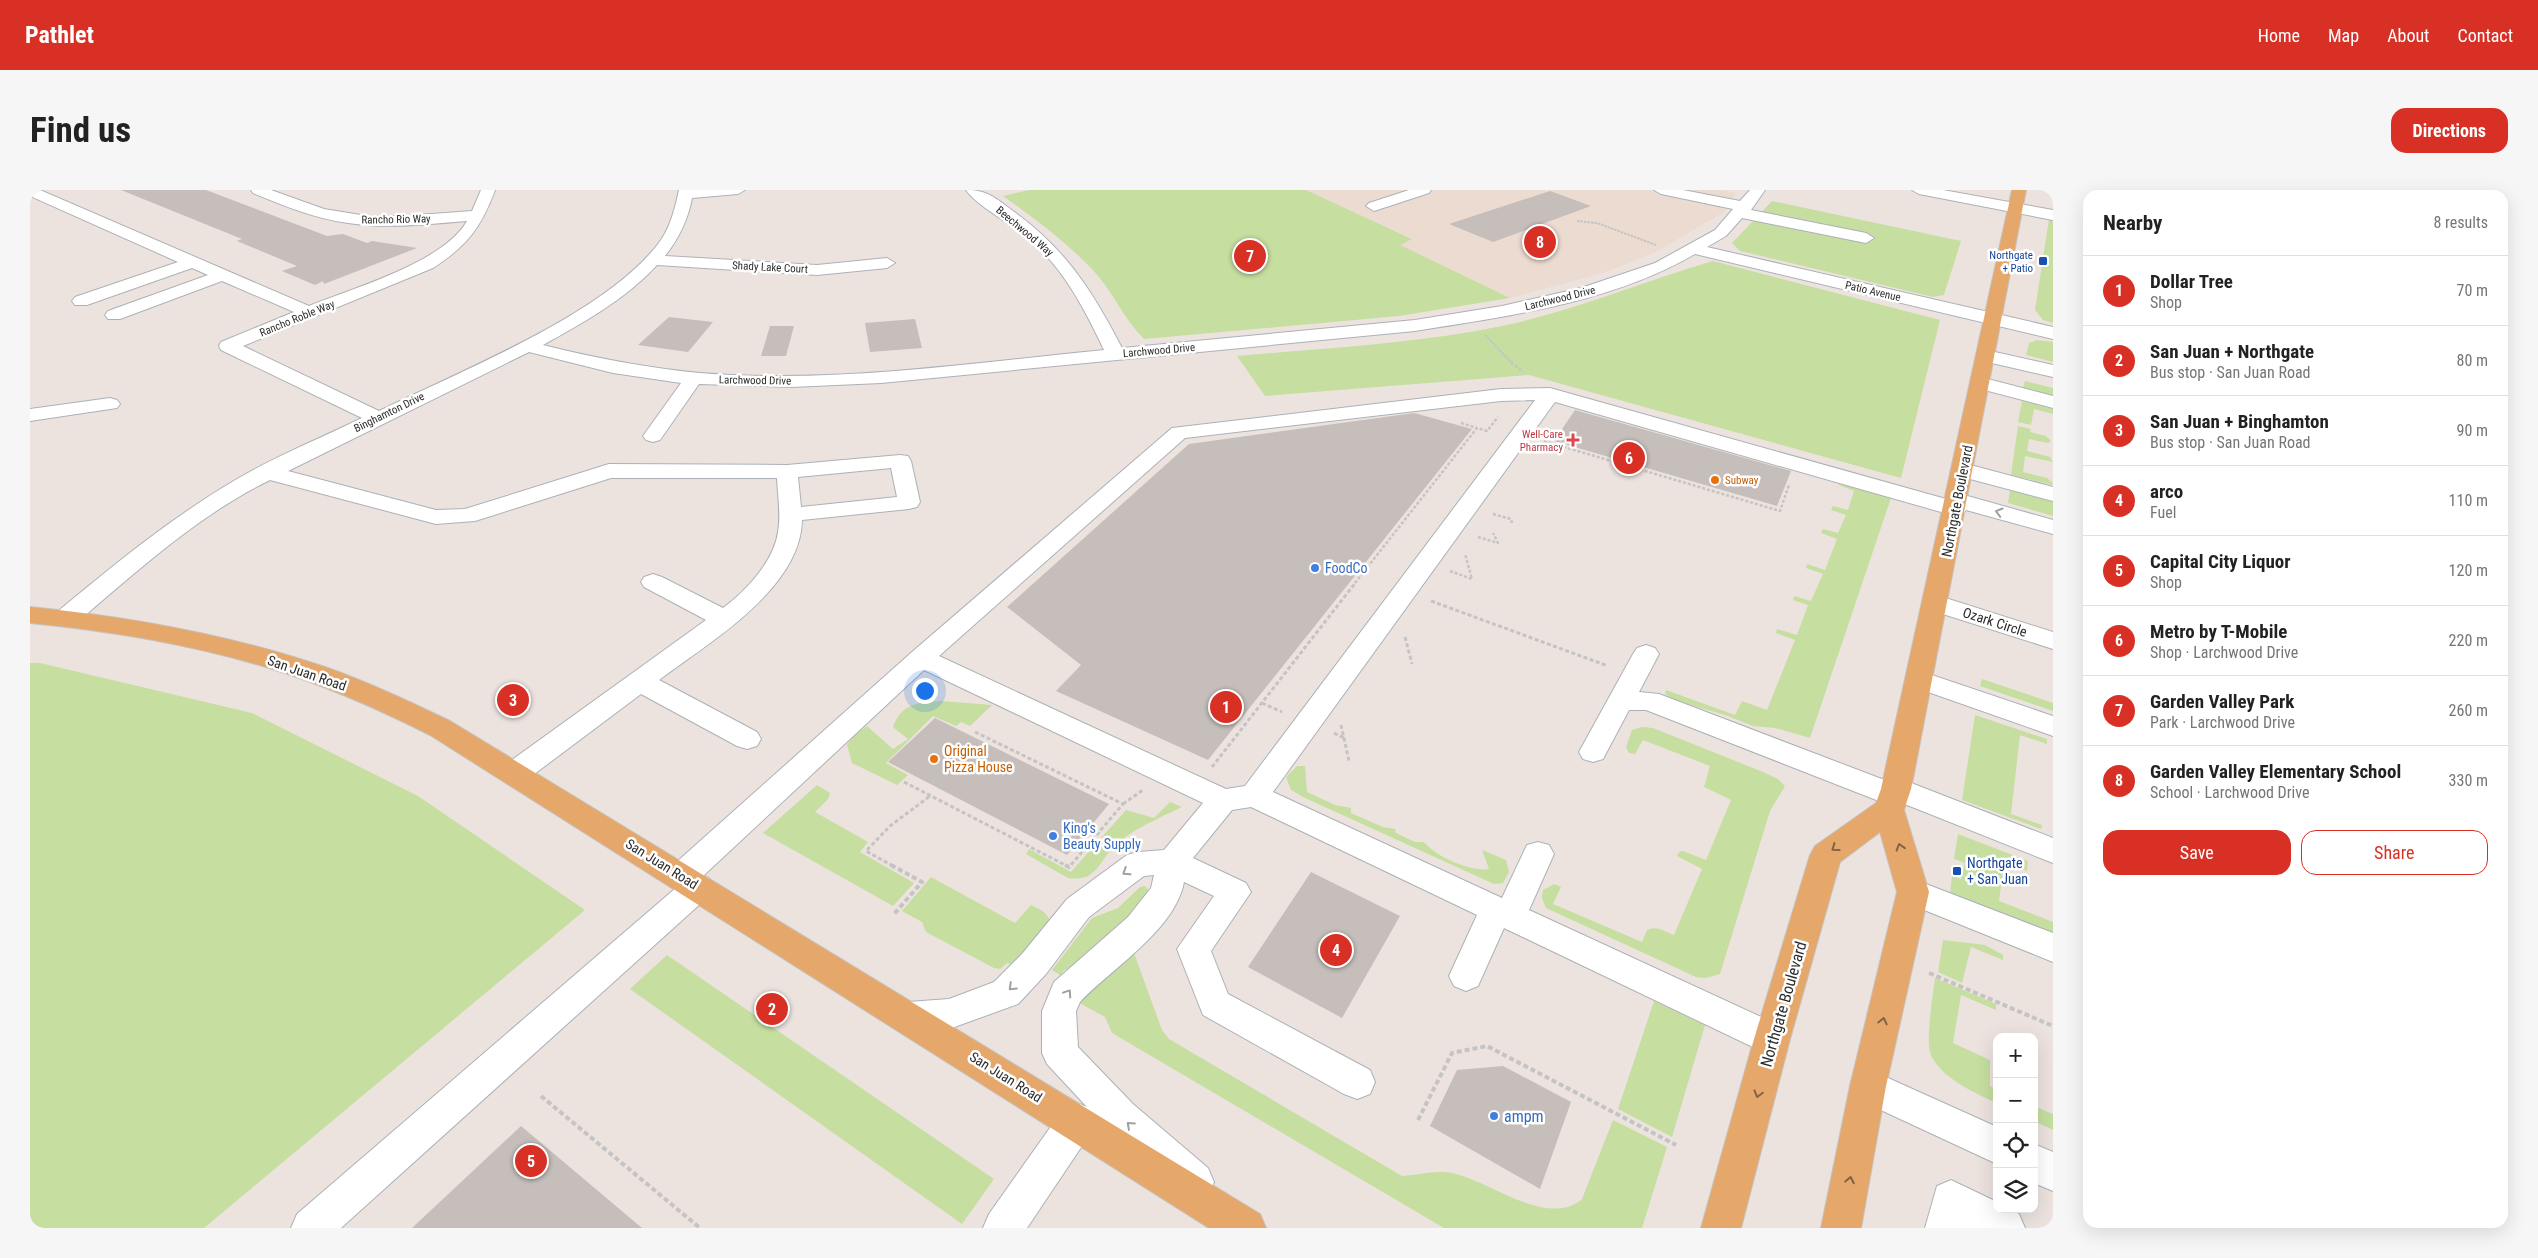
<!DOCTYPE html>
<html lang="en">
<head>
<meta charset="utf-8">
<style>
	:root { --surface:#fff; --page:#f6f6f6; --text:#222; --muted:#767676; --line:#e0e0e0; --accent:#d93025 }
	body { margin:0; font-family:"Roboto Condensed",sans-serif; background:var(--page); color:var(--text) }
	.controls { position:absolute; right:15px; bottom:15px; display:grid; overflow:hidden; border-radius:10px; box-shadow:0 5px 20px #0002 }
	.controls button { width:45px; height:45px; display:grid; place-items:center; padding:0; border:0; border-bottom:1px solid var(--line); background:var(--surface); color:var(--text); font:25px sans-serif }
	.you { position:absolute; left:894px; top:500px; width:18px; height:18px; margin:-12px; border:4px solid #fff; border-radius:50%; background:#1a73e8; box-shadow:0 0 0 8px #1a73e833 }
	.badge { display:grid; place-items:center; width:32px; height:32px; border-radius:50%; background:var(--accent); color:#fff; font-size:16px; font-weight:700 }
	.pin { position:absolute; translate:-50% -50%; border:2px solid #fff; box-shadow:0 1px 5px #0006 }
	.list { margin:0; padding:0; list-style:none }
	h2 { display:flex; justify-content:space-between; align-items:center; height:65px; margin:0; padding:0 20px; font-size:21px }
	h2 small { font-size:16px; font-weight:400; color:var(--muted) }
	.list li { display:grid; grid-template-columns:32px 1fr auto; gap:15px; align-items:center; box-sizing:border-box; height:70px; padding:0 20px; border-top:1px solid var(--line) }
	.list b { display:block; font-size:19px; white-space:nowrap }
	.list p { margin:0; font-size:16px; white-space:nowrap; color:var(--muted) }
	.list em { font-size:16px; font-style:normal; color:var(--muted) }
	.actions { display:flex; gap:10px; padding:15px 20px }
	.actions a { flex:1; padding:11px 0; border:1px solid var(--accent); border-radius:15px; text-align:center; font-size:18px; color:var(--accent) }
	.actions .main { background:var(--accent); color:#fff }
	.icon { flex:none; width:28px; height:28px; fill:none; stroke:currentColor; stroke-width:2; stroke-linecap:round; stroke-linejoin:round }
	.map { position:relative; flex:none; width:2023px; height:1038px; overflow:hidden; border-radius:15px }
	header { display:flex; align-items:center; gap:30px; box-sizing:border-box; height:70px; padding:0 25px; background:var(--accent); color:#fff }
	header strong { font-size:24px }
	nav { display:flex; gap:28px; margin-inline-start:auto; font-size:18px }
	.intro { display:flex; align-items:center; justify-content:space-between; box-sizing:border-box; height:120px; padding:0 30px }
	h1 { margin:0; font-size:35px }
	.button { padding:12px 22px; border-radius:15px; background:var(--accent); color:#fff; font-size:18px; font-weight:700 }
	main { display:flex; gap:30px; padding:0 30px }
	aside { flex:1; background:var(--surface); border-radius:15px; box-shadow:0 5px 20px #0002 }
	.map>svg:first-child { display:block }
	.education { fill:#ecdbd0 }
	.green { fill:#c6dea0 }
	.building { fill:#c5beba }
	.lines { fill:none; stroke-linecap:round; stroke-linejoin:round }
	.minor-casing { stroke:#acb1b7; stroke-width:2 }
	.major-casing { stroke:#c4c4c4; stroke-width:2 }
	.path-far3 { stroke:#c4c4c4; stroke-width:2; stroke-dasharray:2.5 1; stroke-linecap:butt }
	.path-far2 { stroke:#c4c4c4; stroke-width:2.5; stroke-dasharray:3 2; stroke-linecap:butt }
	.path-far1 { stroke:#c4c4c4; stroke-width:3; stroke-dasharray:4 2.5; stroke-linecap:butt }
	.path { stroke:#c4c4c4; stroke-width:4; stroke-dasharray:5 3; stroke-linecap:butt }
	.minor { fill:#fff; fill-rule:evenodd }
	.major { fill:#e6a76a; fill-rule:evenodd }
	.oneway { stroke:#a0a0a0 }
	.oneway2 { stroke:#806348 }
	.transit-dot { fill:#1a4fb4; stroke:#fff; stroke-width:2 }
	.health-dot { fill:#e0444e; stroke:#fff; stroke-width:2 }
	.food-dot { fill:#e8710a; stroke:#fff; stroke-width:2 }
	.shop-dot { fill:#3f7fe0; stroke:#fff; stroke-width:2 }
	.labels { text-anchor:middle; stroke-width:5; stroke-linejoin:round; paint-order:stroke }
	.far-street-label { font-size:11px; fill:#2c2c2c; stroke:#fff }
	.far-transit-label { font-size:11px; fill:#164399; stroke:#fff; text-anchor:end }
	.far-health-label { font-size:11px; fill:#be3a42; stroke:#fff; text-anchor:end }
	.far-food-label { font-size:11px; fill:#c56008; stroke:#fff; text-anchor:start }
	.street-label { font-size:14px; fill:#2c2c2c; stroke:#fff }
	.shop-label { font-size:14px; fill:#366cbe; stroke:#fff; text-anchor:start }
	.food-label { font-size:14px; fill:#c56008; stroke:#fff; text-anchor:start }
	.transit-label { font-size:14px; fill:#164399; stroke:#fff; text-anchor:start }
	.near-street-label { font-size:16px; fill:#2c2c2c; stroke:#fff }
	.near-shop-label { font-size:16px; fill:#366cbe; stroke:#fff; text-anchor:start }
</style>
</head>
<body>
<header>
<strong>Pathlet</strong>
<nav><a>Home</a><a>Map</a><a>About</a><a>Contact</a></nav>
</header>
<div class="intro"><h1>Find us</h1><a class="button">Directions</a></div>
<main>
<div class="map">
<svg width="2023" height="1038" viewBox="0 0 2023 1038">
	<rect width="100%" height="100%" fill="#ece3df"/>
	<!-- education -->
	<path class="education" d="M1275 0H1688L1706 3 1694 22 1626 62 1573 83 1480 108 1369 55 1382 48Z"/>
	<!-- green -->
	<path class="green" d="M999 0H1276L1382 49 1370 55 1480 108 1369 126 1114 149C1093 128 1082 100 1062 79 1035 51 1004 28 973 6Z
		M1742 11 1931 51 1914 105 1903 107 1710 61 1702 53Z
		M2019 29 2023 30V133L2013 130 2005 120Z
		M1683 71 1910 130 1871 288 1499 185 1235 206 1207 166C1295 158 1385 154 1472 136 1544 121 1612 92 1683 71Z
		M2007 150 2023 152V172L1996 165 1999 153Z
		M1995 191 2023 198V206L1993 198Z
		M1992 211 2023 219V224L2004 219 2001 235 1988 232Z
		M1988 236 2001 239 2000 242 2016 246 2021 251 2018 253 1999 249 1997 261 2020 267 2023 272 1995 266 1993 282 2017 288 2023 293 2022 295 1981 285Z
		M1809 293 1862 305 1780 548 1745 538 1723 536 1698 526 1644 510 1635 504 1636 500 1705 525 1712 511 1737 520 1765 450 1746 443 1747 439 1767 445 1778 415 1763 410 1764 406 1781 411 1793 384 1776 378 1777 374 1795 380 1807 349 1791 343 1793 339 1808 343 1816 325 1801 320 1803 316 1818 320 1824 301 1809 295Z
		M1980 300 2023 312V326L1978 313Z
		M0 473H10L222 523 388 606 555 720 174 1038H0Z
		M1952 489 2023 513V521L1950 496Z
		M911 511 962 515 940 536 931 532 926 536 903 526 856 573 878 585 867 595 822 573 817 555 823 546 837 536 863 559 878 549 863 537C872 513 887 513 911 511Z
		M1945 525 2017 549V554L1990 545 1981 624 2012 635 2011 639 1932 610Z
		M1612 537 1623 538 1733 582 1748 589 1755 596 1740 621 1690 784 1676 788 1666 787 1516 718 1512 708 1513 700 1524 694 1531 697 1523 714 1612 752 1617 740C1627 735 1635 742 1644 745L1672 679 1647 666 1649 662 1653 661 1676 670 1701 610 1674 597 1680 576 1613 550 1605 564 1599 563 1596 557 1602 540Z
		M1267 576H1275L1277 602 1305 615 1321 618V623L1353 637 1365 639 1366 643 1385 652H1394C1406 667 1441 682 1459 679L1452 660 1476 670 1479 682 1473 693 1464 694 1273 607 1261 600 1256 587Z
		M787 595 800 603 798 609 785 622 838 652 830 662 884 693 863 716 733 643Z
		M1140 612 1152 617C1129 628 1103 639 1084 656 1075 665 1069 680 1058 686 1051 689 1045 689 1038 688L996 664 999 659 1041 682 1096 620 1124 628Z
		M1928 644 1998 671 1997 681 1974 672 1969 711 2023 732V749L1938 714 1920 703 1922 686 1931 689 1935 673 1924 669Z
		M901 687 985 733 1001 715C1009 719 1018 722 1020 732L986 776 977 773 970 779 964 778 896 742 892 732 872 721Z
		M1115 696 1120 702 1068 762 1033 781 1032 786 1022 780 1062 728 1088 718 1110 697Z
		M1913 750 1955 755 1973 765V770L1941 757 1932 793 1908 782Z
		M1104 763 1132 840 1139 849 1372 986C1391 985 1407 979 1426 984 1462 993 1519 1038 1552 1009L1583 930 1637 957 1612 1038H1414L1082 843 1075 827 1046 811Z
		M637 765 964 989 932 1034 600 799Z
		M1905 788 1966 814V820L1931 805 1923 853 1960 870V896L1967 899V913C1946 904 1907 886 1900 862 1896 849 1903 803 1905 788Z
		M1624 811 1675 835 1642 947 1588 919Z
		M2004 916 2023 924V940L2004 931Z"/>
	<!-- building -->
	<path class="building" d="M91 0H176L297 46 313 44 337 53 342 51 387 58 294 94 293 91 285 95 252 81 267 76 207 51 212 49Z
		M1520 1 1561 16 1463 52 1419 34Z
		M639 127 683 132 658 162 608 155Z
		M885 129 892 158 840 162 835 133Z
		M740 136H764L756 166H731Z
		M1545 220 1761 281 1747 316 1524 251Z
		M1384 223 1442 239 1178 570 1026 501 1051 475 977 417 1159 254Z
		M905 528 1079 614 1037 665 858 572Z
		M1281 682 1370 726 1312 828 1218 777Z
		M1473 876 1541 912 1510 999 1400 936 1427 880Z
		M491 936 612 1038H382Z"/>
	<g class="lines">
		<defs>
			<path id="minor" d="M0 0H10L279 116C323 98 413 73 437 31 398 34 357 39 318 33 284 28 254 16 223 3L221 0H241L294 19 337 26H374L442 21 451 0H465C451 38 437 56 403 78L213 156 349 221C430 181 579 123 631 50 641 35 645 18 649 0H715L708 4 662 8C658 30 649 48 635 66L787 75 857 68 865 73 857 78 787 85 627 75C596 109 553 133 513 155 565 168 617 178 670 183 804 194 941 173 1074 160 1054 118 1033 77 997 47 981 34 946 15 936 0 958 0 965 8 983 21 1036 59 1063 102 1092 158L1385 130 1472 116 1551 98 1625 73 1685 40 1703 19 1631 4 1624 0H1653L1710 11 1720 0H1735L1721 20 1836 43 1844 48 1836 53 1712 28 1696 46 1677 57 2023 137V149L1665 64C1581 113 1479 126 1385 141L851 193 761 197 669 194 630 250 623 252 616 250 613 246 651 193 583 183 499 162 258 281 406 320 435 319 579 274 757 275 870 265 878 266 881 271 890 312 887 317 879 319 772 330C771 399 678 453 629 490L727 542 731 549 727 556 717 559 707 556 611 504 495 591 485 594 475 591 470 583 475 575 676 430 614 397 611 392 614 387 623 384 632 387 693 418C716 401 744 371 748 342 751 324 748 307 747 288H581L445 331 406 334 240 290C168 325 106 382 45 434L36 436 27 434 23 428 27 422C84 375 142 327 207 289 246 266 291 248 332 228L191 160 189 156 191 152 264 122 192 91 90 129H78L75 125 78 121 178 85 162 78 57 115H45L42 111 45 107 148 72 0 6ZM861 278 867 307 771 317 768 287Z
				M1379 0H1401L1399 3 1344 21 1336 16 1339 13Z
				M1882 0H1913L2023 20V30L1889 4Z
				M1956 160 2023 175V187L1949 170 1947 166 1949 162Z
				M1950 187 2023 206V218L1943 197 1940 193 1943 189Z
				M1520 198 1916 309 1919 305 1927 303 2023 330V344L1936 320 1933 324 1925 326 1525 212 1243 602 1472 708 1497 655 1508 652 1519 655 1524 664 1499 720 1755 838 1760 849 1755 860 1742 865 1729 860 1474 738 1448 796 1436 801 1424 796 1419 786 1447 725 1221 617 1202 620 1163 668 1216 693 1221 702 1181 761 1198 804 1340 880 1345 892 1340 904 1327 909 1314 904 1173 825 1147 759 1184 706 1154 692C1145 740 1082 778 1050 812L1046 821 1048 857 1103 914 1178 978 1184 992 1178 1006 1164 1011 1150 1006 1062 923 1066 931 1060 944 997 1038H953L959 1024 1034 918 1047 913 1057 917 1017 874 1012 863V821L1024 792 1098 727 1121 698 1124 685 1114 686 1059 727 1016 784 988 814 919 839 878 842 866 838 861 827 866 816 878 812 919 809 964 792 992 764 1037 709 1097 665 1108 662 1134 660 1173 613 894 480 673 686 679 688 684 697 679 706 311 1038H261L267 1024 647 697 641 695 636 686 641 677 882 462 1142 238 1471 199ZM1505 210 1215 596 1196 599 909 466 1155 248 1471 211Z
				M80 208 87 210 90 214 87 218 0 231V219Z
				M1933 273 2023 297V311L1925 285 1922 280 1925 275Z
				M1906 405 2023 442V459L1897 419 1894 413 1897 407Z
				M1616 455 1625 458 1629 464 1609 502 1629 504 1857 591 1866 588 1876 591 2023 648V673L1872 613 1864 616 1854 613 1616 520H1599L1573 569 1563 572 1553 569 1549 562 1603 464 1607 458Z
				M1890 481 2023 526V546L1881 496 1877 490 1881 484Z
				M1883 689 2023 743V772L1872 711 1867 702 1872 693Z
				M1838 879 1967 937V974L1825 908 1820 896 1825 884Z
				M2004 954 2023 962V1001L2004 993Z
				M1921 990 1967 1012V1019H1980L1989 1024 1995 1038H1895L1907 996Z"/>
			<path id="major" d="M1982 0H1996L1881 599 1874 620 1899 702 1856 896 1831 1038H1791L1820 896 1867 702 1850 642 1810 672 1760 849 1711 1038H1671L1724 849 1780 665 1785 656 1846 613 1851 599Z
				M0 417C101 427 201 445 298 478 340 493 380 512 420 531L1230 1024 1236 1038H1179L400 545C348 519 295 495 239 478 161 454 81 441 0 433Z"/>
		</defs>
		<!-- minor casing -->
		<use href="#minor" class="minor-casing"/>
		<!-- major casing -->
		<use href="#major" class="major-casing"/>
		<!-- path-far3 -->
		<path class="path-far3" d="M1547 31 1567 33 1626 55
			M1455 145 1482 173"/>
		<!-- path-far2 -->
		<path class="path-far2" d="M1481 172 1493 182
			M1431 233 1447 238
			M1514 251 1750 321 1759 295
			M1463 324 1481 329 1482 333
			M1448 347 1468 353 1463 343
			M1420 381 1442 389 1435 364
			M1325 393 1447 238 1457 241 1468 227"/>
		<!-- path-far1 -->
		<path class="path-far1" d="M1401 411 1578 476
			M1375 447 1382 474
			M1232 513 1252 522
			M1311 535 1319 571
			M945 542 1093 614 1040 676
			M1304 543 1314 548
			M1182 577 1326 392
			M874 592 1037 676
			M1093 614 1113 600
			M863 676 836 661 860 636 900 606"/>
		<!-- path -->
		<path class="path" d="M861 675 892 692 864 724
			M1035 675 1039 677 1041 675
			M1899 783 2023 836
			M511 906 670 1038
			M1388 930 1422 863 1457 856 1646 955"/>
		<!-- minor -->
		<use href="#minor" class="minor"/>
		<!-- major -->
		<use href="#major" class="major"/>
	</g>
	<!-- one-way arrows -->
	<defs><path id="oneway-chevron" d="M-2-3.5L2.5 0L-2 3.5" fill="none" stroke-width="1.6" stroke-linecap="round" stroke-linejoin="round" transform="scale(1.25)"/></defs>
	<g class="oneway">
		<use href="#oneway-chevron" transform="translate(1969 322) rotate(-164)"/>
		<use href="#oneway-chevron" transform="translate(1096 682) rotate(147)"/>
		<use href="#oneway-chevron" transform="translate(982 797) rotate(136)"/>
		<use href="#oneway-chevron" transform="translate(1038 803) rotate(-56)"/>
		<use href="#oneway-chevron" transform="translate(1100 935) rotate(-138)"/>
	</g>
	<g class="oneway2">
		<use href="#oneway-chevron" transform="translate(1870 657) rotate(-107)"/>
		<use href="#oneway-chevron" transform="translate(1805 658) rotate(144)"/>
		<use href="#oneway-chevron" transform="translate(1853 831) rotate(-77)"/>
		<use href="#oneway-chevron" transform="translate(1728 904) rotate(105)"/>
		<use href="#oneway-chevron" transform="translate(1820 990) rotate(-79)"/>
	</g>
	<!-- markers -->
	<g class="transit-dot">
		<rect x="2008" y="66" width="10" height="10" rx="2.5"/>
		<rect x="1922" y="676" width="10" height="10" rx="2.5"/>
	</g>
	<path class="health-dot" d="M1540.5 242.5h5v5h5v5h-5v5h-5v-5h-5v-5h5z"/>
	<g class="food-dot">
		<circle cx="1685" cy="290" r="5"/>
		<circle cx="904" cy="569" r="5"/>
	</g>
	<g class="shop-dot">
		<circle cx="1285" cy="378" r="5"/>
		<circle cx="1023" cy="646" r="5"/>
		<circle cx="1464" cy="926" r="5"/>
	</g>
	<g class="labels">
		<!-- far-street labels -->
		<g class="far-street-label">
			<text transform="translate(366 29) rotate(-1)" y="4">Rancho Rio Way</text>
			<text transform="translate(995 41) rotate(40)" y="4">Beechwood Way</text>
			<text transform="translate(740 77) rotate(3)" y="4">Shady Lake Court</text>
			<text transform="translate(1843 101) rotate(13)" y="4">Patio Avenue</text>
			<text transform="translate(1530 108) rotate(-14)" y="4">Larchwood Drive</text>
			<text transform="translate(267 128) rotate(-22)" y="4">Rancho Roble Way</text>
			<text transform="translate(1129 160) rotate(-5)" y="4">Larchwood Drive</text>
			<text transform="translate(725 190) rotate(1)" y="4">Larchwood Drive</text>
			<text transform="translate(359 222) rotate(-26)" y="4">Binghamton Drive</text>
		</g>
		<!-- far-transit labels -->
		<g class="far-transit-label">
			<text x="2003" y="69">Northgate<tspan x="2003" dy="13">+ Patio</tspan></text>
		</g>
		<!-- far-health labels -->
		<g class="far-health-label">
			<text x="1533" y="248">Well-Care<tspan x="1533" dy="13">Pharmacy</tspan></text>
		</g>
		<!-- far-food labels -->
		<g class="far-food-label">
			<text x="1695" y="294">Subway</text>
		</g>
		<!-- street labels -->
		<g class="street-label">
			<text transform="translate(1927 311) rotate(-79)" y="5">Northgate Boulevard</text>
			<text transform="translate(1965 432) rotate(18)" y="5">Ozark Circle</text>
			<text transform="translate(277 483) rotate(19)" y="5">San Juan Road</text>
			<text transform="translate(632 674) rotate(32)" y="5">San Juan Road</text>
			<text transform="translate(976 887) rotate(32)" y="5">San Juan Road</text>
		</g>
		<!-- shop labels -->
		<g class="shop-label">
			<text x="1295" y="383">FoodCo</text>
			<text x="1033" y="643">King's<tspan x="1033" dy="16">Beauty Supply</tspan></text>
		</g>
		<!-- food labels -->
		<g class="food-label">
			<text x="914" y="566">Original<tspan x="914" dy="16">Pizza House</tspan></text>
		</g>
		<!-- transit labels -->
		<g class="transit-label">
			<text x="1937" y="678">Northgate<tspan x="1937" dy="16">+ San Juan</tspan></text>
		</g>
		<!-- near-street labels -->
		<g class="near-street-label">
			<text transform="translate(1753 814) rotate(-74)" y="6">Northgate Boulevard</text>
		</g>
		<!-- near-shop labels -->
		<g class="near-shop-label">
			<text x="1474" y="932">ampm</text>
		</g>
	</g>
</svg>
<div class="controls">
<button>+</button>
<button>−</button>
<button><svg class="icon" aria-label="locate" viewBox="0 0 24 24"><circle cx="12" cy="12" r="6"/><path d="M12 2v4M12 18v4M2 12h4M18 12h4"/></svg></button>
<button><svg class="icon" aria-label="layers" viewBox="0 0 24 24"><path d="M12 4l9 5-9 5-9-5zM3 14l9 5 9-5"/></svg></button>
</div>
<div class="you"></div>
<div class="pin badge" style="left:1196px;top:517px">1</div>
<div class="pin badge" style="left:742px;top:819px">2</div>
<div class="pin badge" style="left:483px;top:510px">3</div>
<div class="pin badge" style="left:1306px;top:760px">4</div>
<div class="pin badge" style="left:501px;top:971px">5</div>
<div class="pin badge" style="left:1599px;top:268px">6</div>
<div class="pin badge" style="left:1220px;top:66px">7</div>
<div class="pin badge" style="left:1510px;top:52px">8</div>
</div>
<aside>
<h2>Nearby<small>8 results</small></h2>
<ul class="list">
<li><span class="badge">1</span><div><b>Dollar Tree</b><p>Shop</p></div><em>70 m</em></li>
<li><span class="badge">2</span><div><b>San Juan + Northgate</b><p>Bus stop · San Juan Road</p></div><em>80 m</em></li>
<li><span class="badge">3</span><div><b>San Juan + Binghamton</b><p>Bus stop · San Juan Road</p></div><em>90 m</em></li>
<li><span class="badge">4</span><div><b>arco</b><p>Fuel</p></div><em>110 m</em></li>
<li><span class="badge">5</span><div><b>Capital City Liquor</b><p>Shop</p></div><em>120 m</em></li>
<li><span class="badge">6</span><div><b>Metro by T-Mobile</b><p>Shop · Larchwood Drive</p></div><em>220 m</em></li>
<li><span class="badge">7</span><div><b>Garden Valley Park</b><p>Park · Larchwood Drive</p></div><em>260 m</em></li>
<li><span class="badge">8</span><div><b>Garden Valley Elementary School</b><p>School · Larchwood Drive</p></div><em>330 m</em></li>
</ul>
<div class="actions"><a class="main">Save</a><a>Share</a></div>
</aside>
</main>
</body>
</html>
